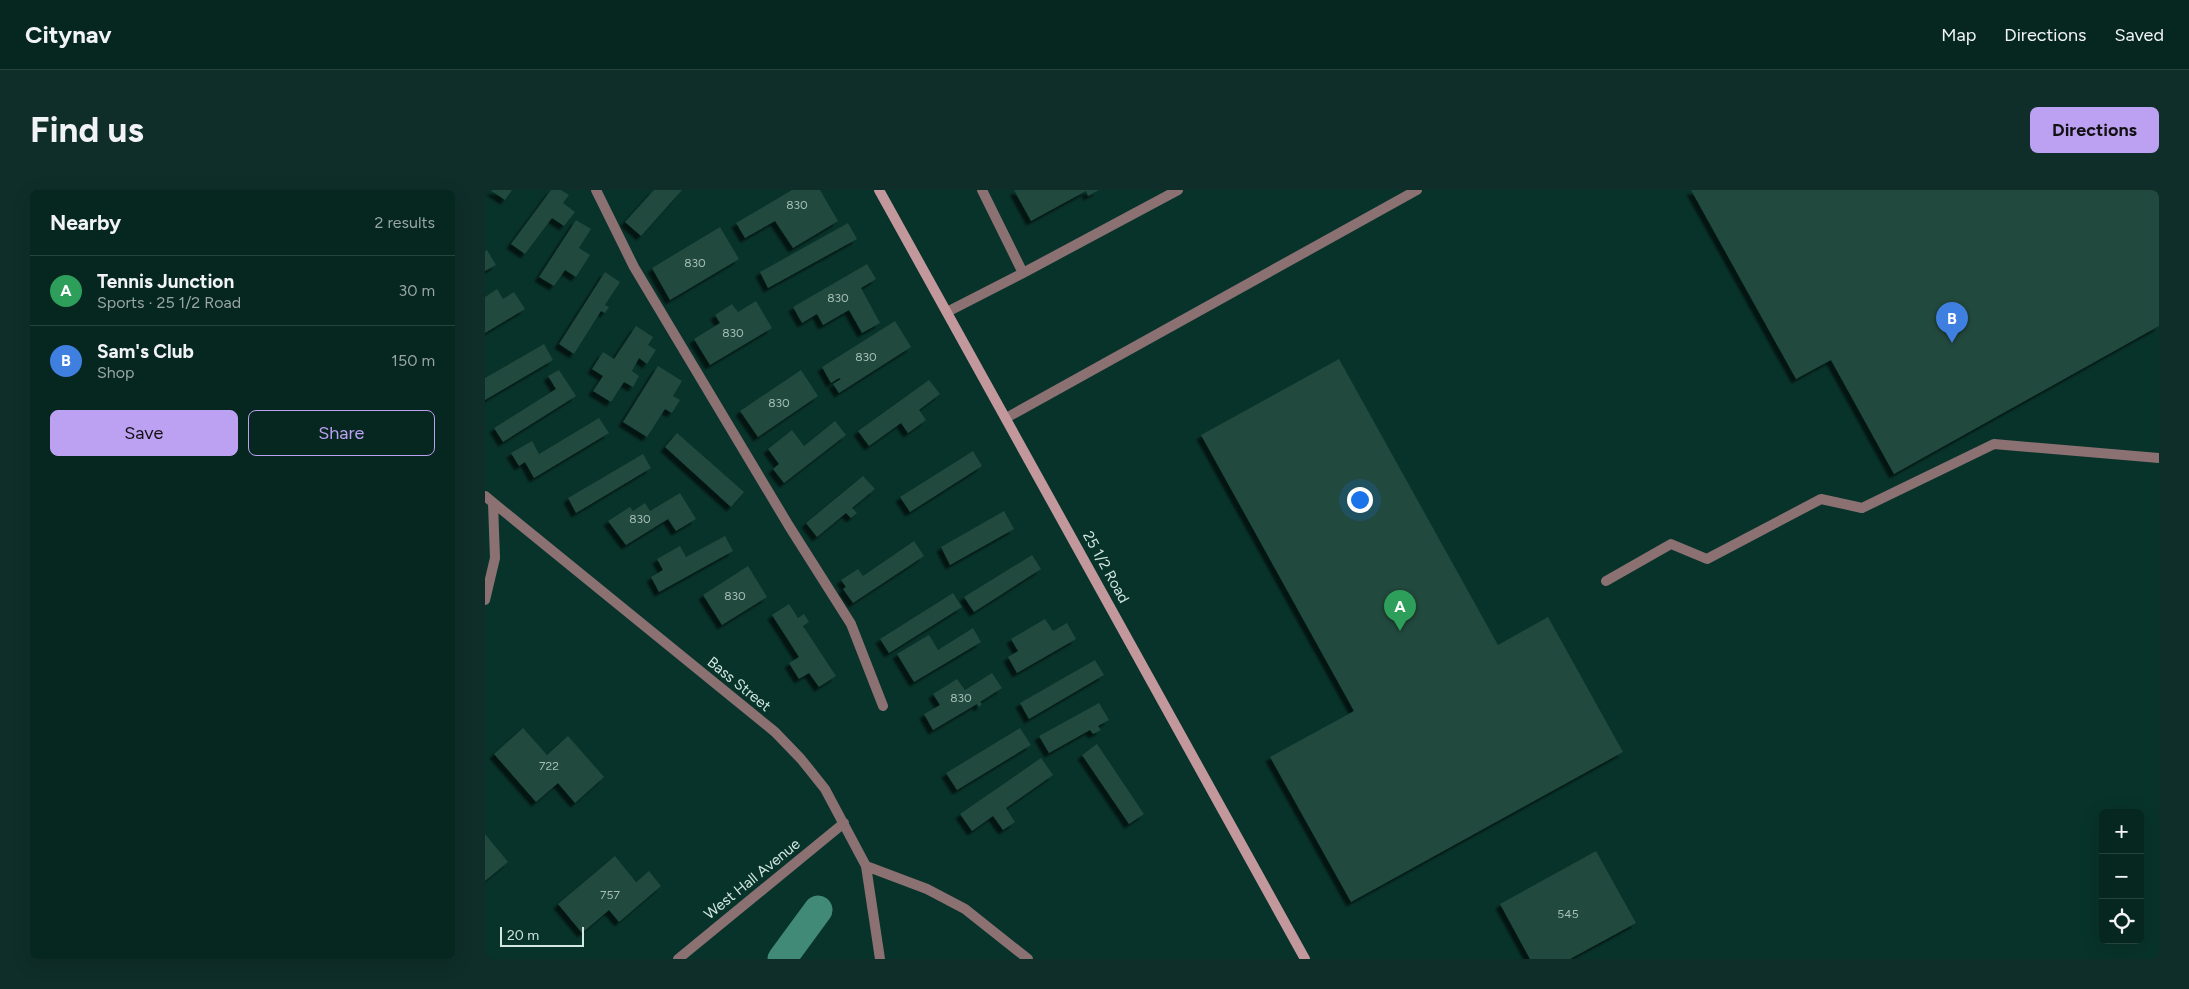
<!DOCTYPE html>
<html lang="en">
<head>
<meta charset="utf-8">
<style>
	:root { --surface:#062620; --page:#0f2e29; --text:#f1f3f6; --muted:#98a5a5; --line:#27433e; --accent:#bca0f2 }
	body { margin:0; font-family:Figtree,sans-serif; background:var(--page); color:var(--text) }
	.controls { position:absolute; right:15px; bottom:15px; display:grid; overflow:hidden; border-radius:8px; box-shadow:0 5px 20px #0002 }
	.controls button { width:45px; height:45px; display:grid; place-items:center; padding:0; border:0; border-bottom:1px solid var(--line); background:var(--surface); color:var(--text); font:25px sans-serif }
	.scale { position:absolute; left:15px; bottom:12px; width:84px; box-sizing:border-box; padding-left:5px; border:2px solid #d1e7e0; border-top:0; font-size:14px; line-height:18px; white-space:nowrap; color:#d1e7e0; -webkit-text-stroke:4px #08332a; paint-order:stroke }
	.you { position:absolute; left:874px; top:309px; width:18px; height:18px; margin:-12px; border:4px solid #fff; border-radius:50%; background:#1a73e8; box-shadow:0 0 0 8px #1a73e833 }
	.badge { display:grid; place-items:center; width:32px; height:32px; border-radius:50%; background:var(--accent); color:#fff; font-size:16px; font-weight:700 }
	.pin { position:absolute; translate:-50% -41px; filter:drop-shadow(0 1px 2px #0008) }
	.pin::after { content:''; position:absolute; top:26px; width:18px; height:15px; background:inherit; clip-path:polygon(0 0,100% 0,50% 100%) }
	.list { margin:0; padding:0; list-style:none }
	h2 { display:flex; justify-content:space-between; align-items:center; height:65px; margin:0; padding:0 20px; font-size:21px }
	h2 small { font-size:16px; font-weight:400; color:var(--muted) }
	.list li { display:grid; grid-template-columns:32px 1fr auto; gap:15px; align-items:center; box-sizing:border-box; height:70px; padding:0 20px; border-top:1px solid var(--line) }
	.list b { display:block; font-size:19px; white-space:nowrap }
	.list p { margin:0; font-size:16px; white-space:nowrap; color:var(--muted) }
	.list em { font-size:16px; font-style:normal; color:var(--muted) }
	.actions { display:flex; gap:10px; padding:15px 20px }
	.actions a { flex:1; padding:11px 0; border:1px solid var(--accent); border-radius:8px; text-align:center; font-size:18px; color:var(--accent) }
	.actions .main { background:var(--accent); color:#111 }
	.icon { flex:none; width:28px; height:28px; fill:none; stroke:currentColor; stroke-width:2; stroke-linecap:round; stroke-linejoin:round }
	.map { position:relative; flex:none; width:1674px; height:769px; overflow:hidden; border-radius:8px }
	header { display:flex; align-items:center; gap:30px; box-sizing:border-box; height:70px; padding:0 25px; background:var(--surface); border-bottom:1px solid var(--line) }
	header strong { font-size:24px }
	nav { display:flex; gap:28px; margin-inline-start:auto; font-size:18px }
	.intro { display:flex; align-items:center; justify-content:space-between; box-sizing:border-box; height:120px; padding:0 30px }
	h1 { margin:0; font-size:35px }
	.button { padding:12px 22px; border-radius:8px; background:var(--accent); color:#111; font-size:18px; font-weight:700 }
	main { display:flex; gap:30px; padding:0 30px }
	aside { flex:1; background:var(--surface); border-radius:8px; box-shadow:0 5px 20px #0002 }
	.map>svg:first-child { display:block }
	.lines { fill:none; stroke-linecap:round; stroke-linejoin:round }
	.canal { stroke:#428a78; stroke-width:29 }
	.building { fill:#20483e; filter:url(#shadow) }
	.lane { stroke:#8c7173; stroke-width:10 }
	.street { stroke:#8c7173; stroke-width:10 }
	.secondary { stroke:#c3989c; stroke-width:10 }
	.labels { text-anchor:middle; stroke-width:4.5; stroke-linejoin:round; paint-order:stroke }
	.number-label { font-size:12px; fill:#a5bfb8 }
	.street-label { font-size:15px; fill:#d1e7e0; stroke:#08332a }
</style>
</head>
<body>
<header>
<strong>Citynav</strong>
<nav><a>Map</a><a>Directions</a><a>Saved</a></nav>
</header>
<div class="intro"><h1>Find us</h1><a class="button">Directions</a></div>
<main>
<aside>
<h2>Nearby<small>2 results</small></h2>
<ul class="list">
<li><span class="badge" style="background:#2e9e5b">A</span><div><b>Tennis Junction</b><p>Sports · 25 1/2 Road</p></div><em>30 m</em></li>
<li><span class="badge" style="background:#3f7fe0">B</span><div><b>Sam's Club</b><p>Shop</p></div><em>150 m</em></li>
</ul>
<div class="actions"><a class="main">Save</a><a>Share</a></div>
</aside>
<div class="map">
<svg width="1674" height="769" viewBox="0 0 1674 769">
	<defs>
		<filter id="shadow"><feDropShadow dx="-4.5" dy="4.5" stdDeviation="1" flood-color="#0009"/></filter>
	</defs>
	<rect width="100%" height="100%" fill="#08332a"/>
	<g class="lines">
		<!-- canal -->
		<path class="canal" d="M297 769 333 720"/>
	</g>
	<!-- building -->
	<path class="building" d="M5 0H27L20 10Z
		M66 0H76L84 5 78 13 90 22 79 36 67 28 40 64 26 54Z
		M169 0H197L156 46 140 32Z
		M307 0H335L353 31 308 58 290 31 260 48 251 33Z
		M529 0H614L603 6 601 1 546 31Z
		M1206 0H1674V136L1409 284 1346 170 1311 189Z
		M91 30 106 39 94 58 105 65 91 87 80 80 69 96 54 87Z
		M363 33 372 49 283 98 275 82Z
		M235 37 254 69 185 110 167 78Z
		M2 60 11 75 0 81V61Z
		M382 74 391 89 376 98 395 133 377 143 364 120 338 135 332 124 317 133 308 117Z
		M120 82 135 92 120 115 124 117 120 123 116 121 89 164 74 154Z
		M12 99 18 109 29 102 40 119 0 143V107Z
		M271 111 287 138 225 175 209 149 235 133 230 125 247 114 253 122Z
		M410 131 426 157 354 203 348 194 356 189 354 188 346 193 337 177Z
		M151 136 168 147 163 155 171 160 162 174 154 168 147 181 154 186 148 197 139 192 126 212 108 201 118 186 107 179 118 162 129 169Z
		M59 154 68 170 0 210V188Z
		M854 169 1013 455 1063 427 1138 562 866 712 785 567 869 521 716 245Z
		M173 176 197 191 188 206 195 210 187 223 180 219 162 247 138 232Z
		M74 180 91 206 18 252 9 238 71 199 63 186Z
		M316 180 333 206 273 247 255 221Z
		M444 190 455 204 434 220 441 230 423 243 416 233 384 256 373 241Z
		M114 228 124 243 49 288 40 272 34 276 26 263 47 251 54 264Z
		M350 231 361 245 299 293 288 279 294 274 283 259 307 240 319 256Z
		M192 243 259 302 246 317 180 257Z
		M488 261 497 276 425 322 415 307Z
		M158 264 166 278 91 323 83 308Z
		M378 286 390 299 367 318 372 323 366 328 361 323 332 347 321 333Z
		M195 303 211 329 191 341 183 329 141 355 123 331 145 317 148 321 160 313 165 321Z
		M519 321 529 339 465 375 456 357Z
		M240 346 248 361 174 402 166 387 178 380 172 369 195 356 201 367Z
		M429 351 439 366 368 413 358 399 361 397 356 390 373 379 378 386Z
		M547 365 556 379 489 422 479 407Z
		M263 376 282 407 237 435 218 405Z
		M468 403 477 417 404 463 395 449Z
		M304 414 313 428 319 424 324 432 318 436 351 486 334 497 324 483 314 489 304 473 314 467 287 425Z
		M560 429 568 441 582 433 591 449 532 483 523 467 533 461 526 449Z
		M488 438 496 452 429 492 412 464 444 445 453 460Z
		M610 470 619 485 544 529 535 513Z
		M507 483 517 498 495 512 497 514 494 517 492 514 448 540 439 524 455 515 448 504 472 489 480 500Z
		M614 513 624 530 613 536 616 540 608 544 605 540 564 563 554 546Z
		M38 538 62 565 83 546 119 587 90 613 73 593 51 612 9 564Z
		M535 538 546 555 472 600 461 583Z
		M612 554 659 624 644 634 597 565Z
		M556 568 568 585 521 618 530 632 518 640 508 626 487 641 475 624Z
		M0 644 23 672 0 691Z
		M1111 661 1151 733 1085 769H1045L1015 714Z
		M130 666 151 692 164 681 176 696 134 732 124 720 97 743 73 714Z"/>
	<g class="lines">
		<!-- lane -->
		<path class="lane" d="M497 0 538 83 693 0
			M462 122 538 83
			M521 228 932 0
			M1121 391 1186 354 1222 369 1336 309 1377 318 1509 254 1674 268"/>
		<!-- street -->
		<path class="street" d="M111 0 149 77 304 336 366 434 398 516
			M0 306 290 542 316 569 340 599 381 676 395 769
			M0 410 10 368 8 313
			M381 676 442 699 480 719 543 769
			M193 769 359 633"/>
		<!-- secondary -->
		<path class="secondary" d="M394 0 820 769"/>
	</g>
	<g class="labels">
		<!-- number labels -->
		<g class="number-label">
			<text x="312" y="19">830</text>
			<text x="210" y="77">830</text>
			<text x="353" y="112">830</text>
			<text x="248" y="147">830</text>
			<text x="381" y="171">830</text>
			<text x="294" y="217">830</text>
			<text x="155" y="333">830</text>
			<text x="250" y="410">830</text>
			<text x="476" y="512">830</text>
			<text x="64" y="580">722</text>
			<text x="125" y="709">757</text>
			<text x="1083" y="728">545</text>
		</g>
		<!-- street labels -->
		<g class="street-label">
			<text transform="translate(621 377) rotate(61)" y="5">25 1/2 Road</text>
			<text transform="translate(254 494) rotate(39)" y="5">Bass Street</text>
			<text transform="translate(267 689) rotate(-39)" y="5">West Hall Avenue</text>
		</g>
	</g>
</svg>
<div class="controls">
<button>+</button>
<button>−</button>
<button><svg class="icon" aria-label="locate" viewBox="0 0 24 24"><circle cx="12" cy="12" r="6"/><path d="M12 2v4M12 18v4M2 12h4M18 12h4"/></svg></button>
</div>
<div class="scale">20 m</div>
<div class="you"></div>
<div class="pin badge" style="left:915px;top:441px;background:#2e9e5b">A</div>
<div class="pin badge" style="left:1467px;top:153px;background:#3f7fe0">B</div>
</div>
</main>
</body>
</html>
